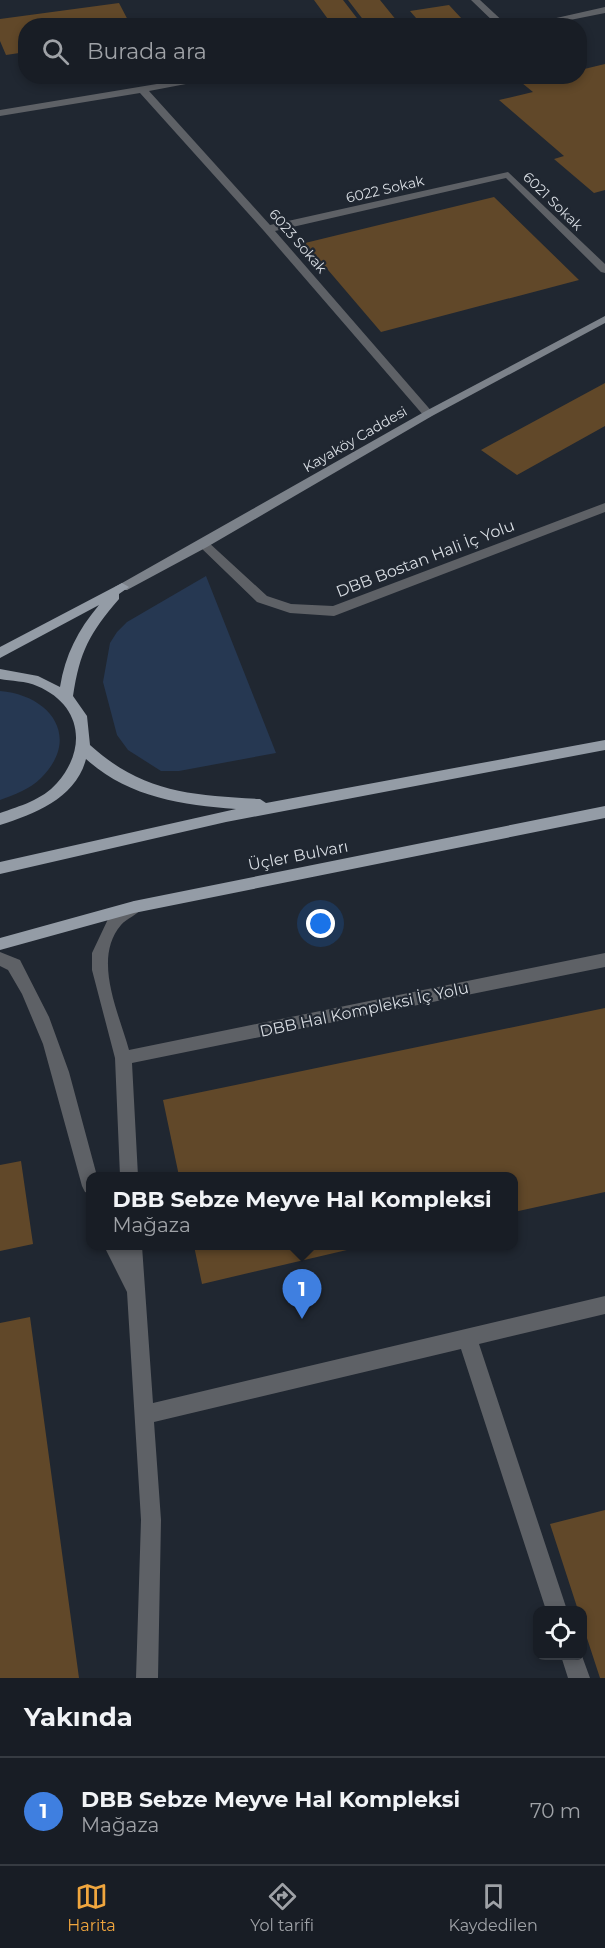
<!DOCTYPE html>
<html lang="tr">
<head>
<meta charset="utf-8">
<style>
	:root { --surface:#181d25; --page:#21262d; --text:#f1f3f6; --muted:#9fa2a7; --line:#363b42; --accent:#f0a63e }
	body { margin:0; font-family:Montserrat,sans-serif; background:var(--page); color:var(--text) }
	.controls { position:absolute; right:18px; bottom:18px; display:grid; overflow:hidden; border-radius:12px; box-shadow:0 3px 9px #0003 }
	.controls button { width:54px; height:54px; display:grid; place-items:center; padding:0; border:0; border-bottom:2px solid var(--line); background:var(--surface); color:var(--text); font:30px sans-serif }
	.you { position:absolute; left:321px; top:924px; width:21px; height:21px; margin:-15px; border:4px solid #fff; border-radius:50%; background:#1a73e8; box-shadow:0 0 0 9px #1a73e833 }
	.badge { display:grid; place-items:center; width:39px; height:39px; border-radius:50%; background:var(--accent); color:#fff; font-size:20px; font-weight:700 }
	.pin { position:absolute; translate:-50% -50px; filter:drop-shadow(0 2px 3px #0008) }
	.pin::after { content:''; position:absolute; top:32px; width:21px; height:18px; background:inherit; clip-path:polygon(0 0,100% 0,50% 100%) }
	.popup { position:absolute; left:86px; top:1172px; width:432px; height:78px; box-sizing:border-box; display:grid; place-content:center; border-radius:12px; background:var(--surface); filter:drop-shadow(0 2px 4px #0005); font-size:20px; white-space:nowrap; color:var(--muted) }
	.popup b { font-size:22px; color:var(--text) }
	.popup::after { content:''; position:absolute; left:50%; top:100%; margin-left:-12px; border:12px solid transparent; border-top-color:var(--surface) }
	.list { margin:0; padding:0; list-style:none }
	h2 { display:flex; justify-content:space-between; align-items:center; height:78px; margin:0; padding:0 24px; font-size:26px }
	h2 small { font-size:20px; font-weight:400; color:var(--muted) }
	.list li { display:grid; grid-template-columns:39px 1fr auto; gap:18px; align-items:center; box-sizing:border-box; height:108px; padding:0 24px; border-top:2px solid var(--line) }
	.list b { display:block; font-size:22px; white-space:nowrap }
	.list p { margin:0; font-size:20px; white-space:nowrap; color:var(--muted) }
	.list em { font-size:20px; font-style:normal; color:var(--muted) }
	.icon { flex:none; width:33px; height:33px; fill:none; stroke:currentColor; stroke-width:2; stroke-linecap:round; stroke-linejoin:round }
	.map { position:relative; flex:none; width:605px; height:1678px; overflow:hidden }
	.search { position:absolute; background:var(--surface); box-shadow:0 3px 9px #0003; left:18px; right:18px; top:18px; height:66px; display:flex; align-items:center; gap:15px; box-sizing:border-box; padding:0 21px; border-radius:24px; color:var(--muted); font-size:22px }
	.sheet { height:186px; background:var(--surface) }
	nav { display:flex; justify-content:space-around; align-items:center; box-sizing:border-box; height:84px; border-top:2px solid var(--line); background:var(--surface); font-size:16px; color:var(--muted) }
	nav a { display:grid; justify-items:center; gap:3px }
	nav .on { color:var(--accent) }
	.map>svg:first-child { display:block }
	.green { fill:#263852 }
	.building { fill:#614829 }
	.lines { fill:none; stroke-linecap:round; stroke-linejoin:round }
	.lane { fill:#5e6166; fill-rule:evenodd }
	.street { fill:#5e6166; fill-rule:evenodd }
	.secondary { fill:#7c828a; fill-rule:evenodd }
	.primary { fill:#949ca6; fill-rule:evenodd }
	.labels { text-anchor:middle; stroke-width:4.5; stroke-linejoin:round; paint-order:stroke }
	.far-street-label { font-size:14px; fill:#d8dde3; stroke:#202731 }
	.street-label { font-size:16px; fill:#d8dde3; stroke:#202731 }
</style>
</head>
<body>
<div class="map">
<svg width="605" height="1678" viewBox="0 0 605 1678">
	<rect width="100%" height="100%" fill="#202731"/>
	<!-- green -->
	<path class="green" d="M206 576 276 753 179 771H161L128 750 117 735 103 682 110 643 117 632 127 622Z
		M0 691C50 695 82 737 41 778 30 789 14 795 0 800Z"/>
	<!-- building -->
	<path class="building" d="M314 0H343L363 26H333Z
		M348 0H380L401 26H368Z
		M119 3 131 26H26V52L6 55 0 41V19Z
		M449 5 462 19 422 25 410 11Z
		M605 64V190L594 193 554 159 564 156 499 100 533 92 522 83 551 76H580V70Z
		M494 197 579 280 381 332 305 243Z
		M605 383V426L517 475 481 450Z
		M605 1008V1192L514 1212V1176H179L163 1100Z
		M21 1161 33 1244 0 1251V1165Z
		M194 1246H364L202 1284Z
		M30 1317 79 1678H0V1323Z
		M605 1510V1678H600L582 1623V1610H578L550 1524Z"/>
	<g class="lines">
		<!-- lane -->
		<path class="lane" d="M605 503V512L334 616 290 613 257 602 197 544 199 541H207L267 596 291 604 333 606Z
			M134 901 139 903 142 907C137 916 127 918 121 925 92 959 119 1013 129 1050L605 953V967L132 1063 138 1176H120L115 1058 92 970V953L109 917Z
			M0 952 20 960 49 1017 69 1072 97 1176H91V1194L85 1192 82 1186 43 1044 22 994 8 970 0 966Z
			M104 1246H122L124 1249V1246H142L153 1403 605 1296V1314L479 1344 567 1610H546L461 1349 154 1422 161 1520 158 1678H136L141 1520 127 1292Z
			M561 1656H582L590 1678H568Z"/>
		<!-- street -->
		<path class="street" d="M471 0H480L508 26H498Z
			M605 7V13L540 26H521Z
			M205 76H228L149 91 270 225 508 172 605 264V273L601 272 506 178 275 231 434 414 428 418 424 416 264 231 140 93 0 116V110Z"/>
		<!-- secondary -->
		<path class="secondary" d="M605 316V323L432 416 207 547 127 590H117L115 587 424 412Z"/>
		<!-- primary -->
		<path class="primary" d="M122 583 129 587 119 594V599C89 634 80 651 73 696L87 716 90 745C143 793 191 795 260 799L266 803 605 740V750L226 822 0 874V862L236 809C181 805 128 797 86 759 76 798 35 814 0 825V813C20 806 42 800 57 783 88 748 81 704 37 686 26 681 11 681 0 679V669L38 676 60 687C65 655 78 630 99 605L0 658V647Z
			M605 806V818L134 913 0 950V938L134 901Z"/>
	</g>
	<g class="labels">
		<!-- far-street labels -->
		<g class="far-street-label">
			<text transform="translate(385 189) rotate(-13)" y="5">6022 Sokak</text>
			<text transform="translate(553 201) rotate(44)" y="5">6021 Sokak</text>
			<text transform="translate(298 241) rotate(49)" y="5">6023 Sokak</text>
			<text transform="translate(355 439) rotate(-30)" y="5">Kayaköy Caddesi</text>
		</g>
		<!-- street labels -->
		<g class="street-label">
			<text transform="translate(425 558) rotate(-21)" y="6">DBB Bostan Hali İç Yolu</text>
			<text transform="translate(298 855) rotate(-11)" y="6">Üçler Bulvarı</text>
			<text transform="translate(364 1009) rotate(-12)" y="6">DBB Hal Kompleksi İç Yolu</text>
		</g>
	</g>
</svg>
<div class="controls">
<button><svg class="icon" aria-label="locate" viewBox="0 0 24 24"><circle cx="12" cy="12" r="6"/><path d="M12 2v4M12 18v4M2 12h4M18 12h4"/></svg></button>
</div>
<div class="you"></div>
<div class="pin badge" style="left:302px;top:1319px;background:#3f7fe0">1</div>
<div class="popup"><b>DBB Sebze Meyve Hal Kompleksi</b>Mağaza</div>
<div class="search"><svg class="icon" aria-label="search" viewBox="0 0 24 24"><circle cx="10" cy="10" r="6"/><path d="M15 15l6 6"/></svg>Burada ara</div>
</div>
<section class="sheet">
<h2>Yakında<small></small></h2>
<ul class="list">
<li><span class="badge" style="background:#3f7fe0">1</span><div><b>DBB Sebze Meyve Hal Kompleksi</b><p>Mağaza</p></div><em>70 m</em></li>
</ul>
</section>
<nav>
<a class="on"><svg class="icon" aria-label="map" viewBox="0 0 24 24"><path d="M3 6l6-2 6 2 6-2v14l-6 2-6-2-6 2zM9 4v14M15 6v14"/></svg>Harita</a>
<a><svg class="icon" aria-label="directions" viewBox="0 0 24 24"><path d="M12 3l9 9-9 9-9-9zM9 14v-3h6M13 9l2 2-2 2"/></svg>Yol tarifi</a>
<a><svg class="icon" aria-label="saved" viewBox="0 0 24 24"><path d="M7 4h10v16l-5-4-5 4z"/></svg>Kaydedilen</a>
</nav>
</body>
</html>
